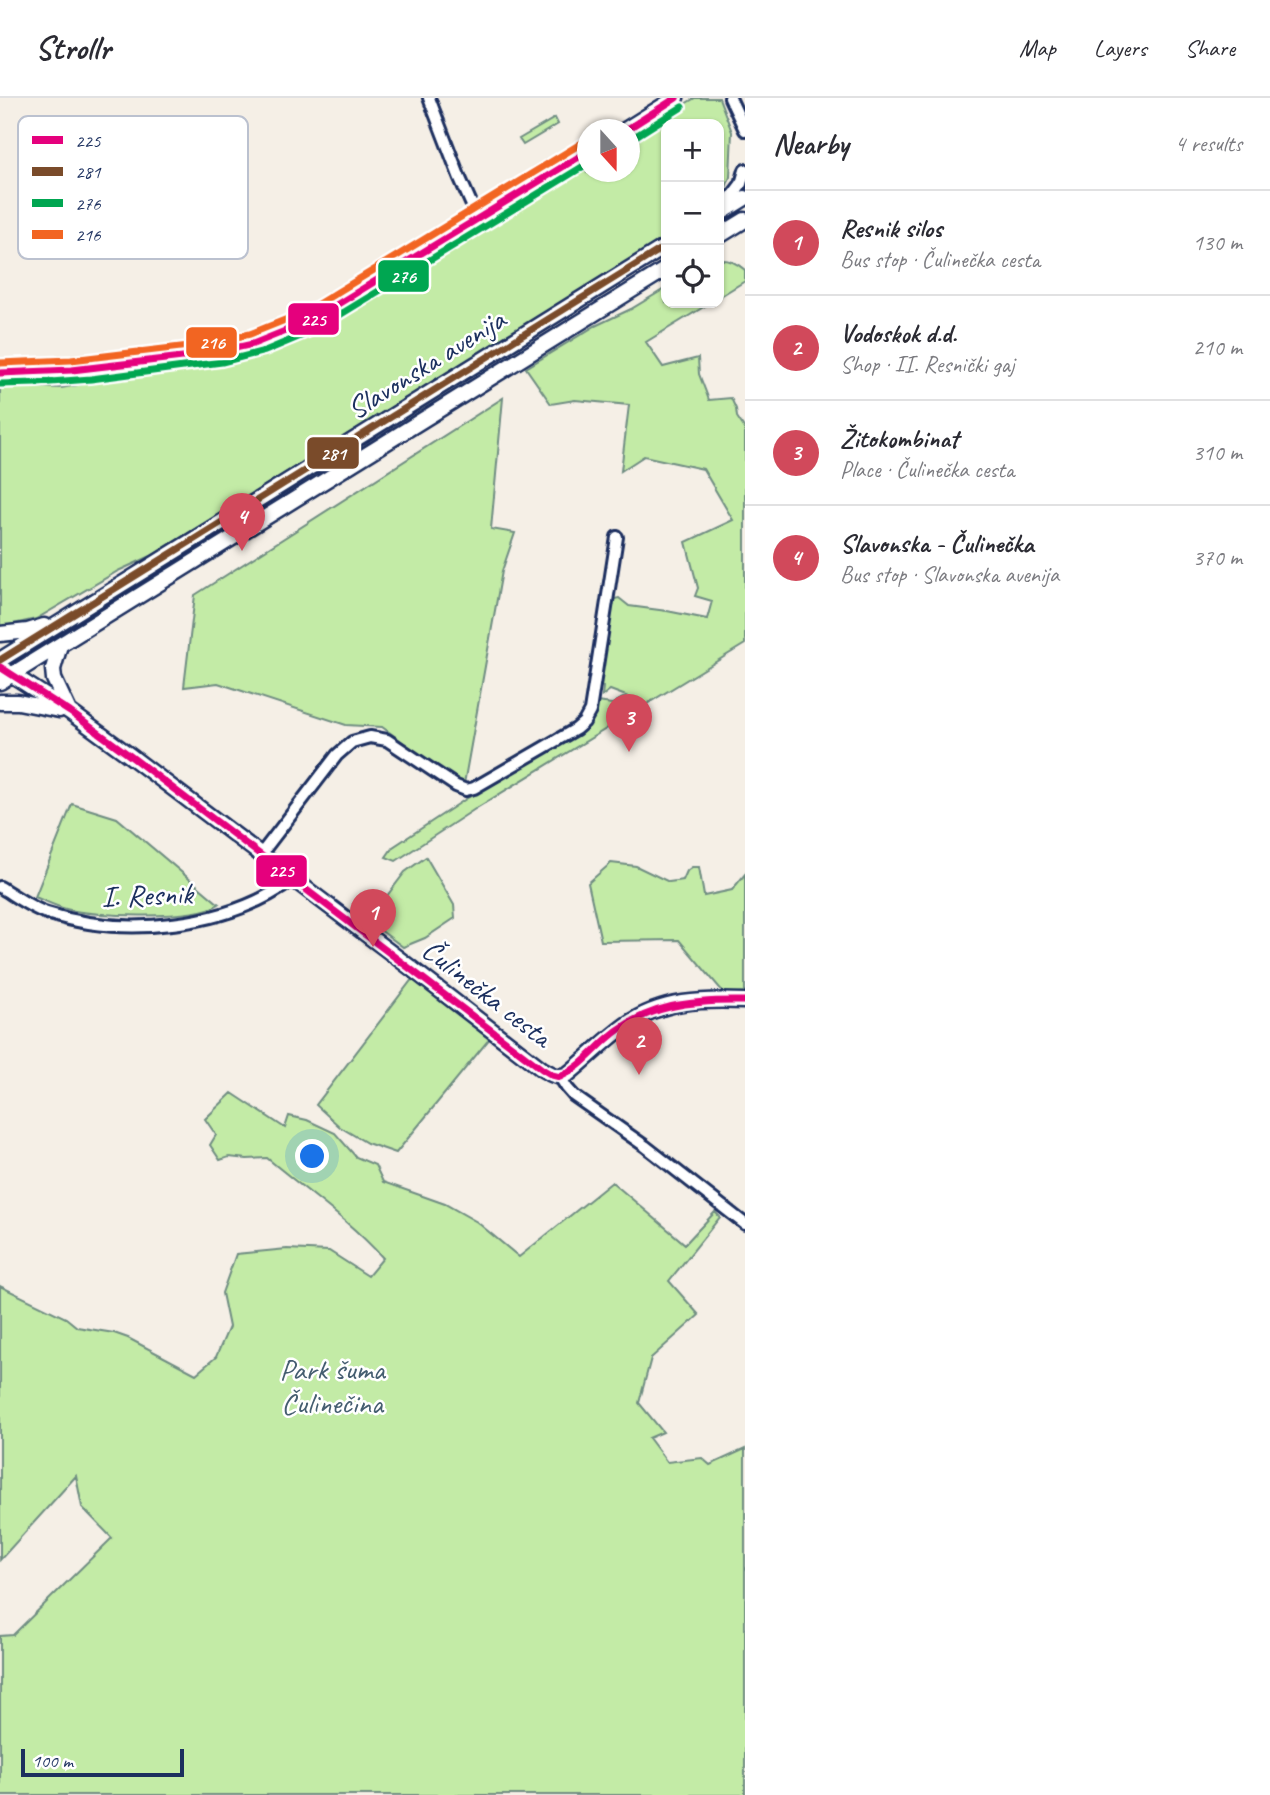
<!DOCTYPE html>
<html lang="en">
<head>
<meta charset="utf-8">
<style>
	:root { --surface:#fff; --page:#f2f2f3; --text:#2b2b33; --muted:#7c7c81; --line:#e1e1e2; --accent:#d1495b }
	body { margin:0; font-family:Caveat,sans-serif; background:var(--page); color:var(--text) }
	.controls { position:absolute; right:21px; top:21px; display:grid; overflow:hidden; border-radius:14px; box-shadow:0 2px 5px #0004 }
	.controls button { width:63px; height:63px; display:grid; place-items:center; padding:0; border:0; border-bottom:2px solid var(--line); background:var(--surface); color:var(--text); font:35px sans-serif }
	.compass { position:absolute; left:577px; top:21px; width:63px; height:63px; border-radius:50%; background:var(--surface); box-shadow:0 2px 5px #0004; rotate:159deg }
	.scale { position:absolute; left:21px; bottom:18px; width:163px; box-sizing:border-box; padding-left:7px; border:4px solid #1b2f5e; border-top:0; font-size:19px; line-height:24px; white-space:nowrap; color:#1b2f5e; -webkit-text-stroke:5px #fff; paint-order:stroke }
	.you { position:absolute; left:313px; top:1059px; width:24px; height:24px; margin:-18px; border:5px solid #fff; border-radius:50%; background:#1a73e8; box-shadow:0 0 0 10px #1a73e833 }
	.badge { display:grid; place-items:center; width:46px; height:46px; border-radius:50%; background:var(--accent); color:#fff; font-size:23px; font-weight:700 }
	.pin { position:absolute; translate:-50% -58px; filter:drop-shadow(0 2px 4px #0008) }
	.pin::after { content:''; position:absolute; top:37px; width:24px; height:21px; background:inherit; clip-path:polygon(0 0,100% 0,50% 100%) }
	.list { margin:0; padding:0; list-style:none }
	h2 { display:flex; justify-content:space-between; align-items:center; height:91px; margin:0; padding:0 28px; font-size:30px }
	h2 small { font-size:23px; font-weight:400; color:var(--muted) }
	.list li { display:grid; grid-template-columns:46px 1fr auto; gap:21px; align-items:center; box-sizing:border-box; height:105px; padding:0 28px; border-top:2px solid var(--line) }
	.list b { display:block; font-size:26px; white-space:nowrap }
	.list p { margin:0; font-size:23px; white-space:nowrap; color:var(--muted) }
	.list em { font-size:23px; font-style:normal; color:var(--muted) }
	.icon { flex:none; width:38px; height:38px; fill:none; stroke:currentColor; stroke-width:2; stroke-linecap:round; stroke-linejoin:round }
	.map { position:relative; flex:none; width:745px; height:1697px; overflow:hidden }
	header { display:flex; align-items:center; gap:42px; box-sizing:border-box; height:98px; padding:0 35px; background:var(--surface); border-bottom:2px solid var(--line) }
	header strong { font-size:33px }
	nav { display:flex; gap:38px; margin-inline-start:auto; font-size:24px }
	main { display:flex }
	aside { flex:1; background:var(--surface) }
	.map>svg:first-child { display:block }
	.green { fill:#c3eba6; stroke:#6f8d82; stroke-width:2 }
	.lines { fill:none; stroke-linecap:round; stroke-linejoin:round }
	.street-casing { stroke:#1b2f5e; stroke-width:16 }
	.secondary-casing { stroke:#1b2f5e; stroke-width:19 }
	.street { stroke:#fff; stroke-width:10 }
	.secondary { stroke:#fff; stroke-width:14 }
	.bus-1-casing { stroke:#fff; stroke-width:12 }
	.bus-2-casing { stroke:#fff; stroke-width:12 }
	.bus-3-casing { stroke:#fff; stroke-width:12 }
	.bus-4-casing { stroke:#fff; stroke-width:12 }
	.bus-1 { stroke:#e5007d; stroke-width:7 }
	.bus-2 { stroke:#7a4b2a; stroke-width:7 }
	.bus-3 { stroke:#00a651; stroke-width:7 }
	.bus-4 { stroke:#f26522; stroke-width:7 }
	.labels { text-anchor:middle; stroke-width:5; stroke-linejoin:round; paint-order:stroke }
	.street-label { font-size:30px; fill:#1b2f5e; stroke:#fff }
	.park-label { font-size:30px; fill:#455e70; stroke:#fff }
	.key { fill:#fff; stroke:#bbc1cf; stroke-width:2 }
	.key-label { font-size:19px; fill:#1b2f5e }
	.line-badge { stroke:#fff; stroke-width:2.5 }
	.badge-label { font-size:19px; text-anchor:middle; font-weight:bold; fill:#fff }
</style>
</head>
<body>
<header>
<strong>Strollr</strong>
<nav><a>Map</a><a>Layers</a><a>Share</a></nav>
</header>
<main>
<div class="map">
<svg width="745" height="1697" viewBox="0 0 745 1697">
	<rect width="100%" height="100%" fill="#f5efe6"/>
	<filter id="ink" filterUnits="userSpaceOnUse"><feTurbulence type="fractalNoise" baseFrequency=".0143" numOctaves="2"/><feDisplacementMap in="SourceGraphic" scale="14" xChannelSelector="R" yChannelSelector="G"/><feConvolveMatrix kernelMatrix="1 2 1 2 8 2 1 2 1" color-interpolation-filters="sRGB"/></filter>
	<g filter="url(#ink)">
		<!-- green -->
		<path class="green" d="M695 0H719L732 34 730 79 719 107V26H666V139L151 458 118 473 36 521 0 529V288L61 290 232 260 266 250 314 230 587 62V74H629L630 37 659 18H664Z
			M555 20 558 26 523 47 519 41Z
			M719 162C728 161 738 166 745 172V183L719 199Z
			M666 190V205H710L646 244 663 269 698 260 699 276 709 302 731 300 736 311 737 319 745 331V546L475 711 396 763 386 759 393 749 475 695 585 628 593 619 597 604 612 606 626 598 610 592 602 598 603 589 600 588 610 502 619 500 629 508 667 513 707 521 712 503 695 498 698 490 686 444 733 422 703 371 644 358 621 373 629 307 575 302 551 306 526 270 595 228 631 211Z
			M503 300 491 431 515 435 502 473 464 686 458 684 382 629 346 627 218 585 184 589 195 497Z
			M72 706 117 720 219 806C196 822 94 819 66 811 55 808 45 803 35 799Z
			M426 759 454 807 455 820 425 840 403 849 368 823 405 774Z
			M611 765 636 768 669 784 683 782 687 773 692 769H699L704 798 732 792 745 776V895H724L679 842 601 843 588 785Z
			M413 880 491 939 396 1055 367 1045 340 1029 316 1007Z
			M232 995 285 1030 289 1018 307 1022 335 1035 356 1059 375 1067 383 1084 445 1106 477 1124 519 1159 612 1084 685 1146 715 1114 720 1119 669 1183 699 1217 651 1260 639 1305 663 1334 649 1340 667 1364 702 1360 710 1367 745 1351V1697H0V1538L13 1537 112 1440 82 1409 76 1378 0 1462V1188L66 1220 77 1229 114 1235 128 1240 196 1276 216 1259 229 1229 222 1195 236 1156 287 1151 329 1153 368 1178 383 1160C349 1122 306 1093 267 1060L247 1061 229 1059 220 1062 210 1047 216 1037 205 1021Z"/>
		<g class="lines">
			<defs>
				<path id="street" d="M429 0 459 78 478 121
					M730 0 745 32
					M722 111 741 86 745 72
					M261 756 337 657 352 644 370 639 387 642 456 688 466 692 474 690 576 631 584 624 590 613 617 439
					M0 789C15 798 31 810 47 815 123 840 228 830 294 781
					M560 979 567 990 574 998 645 1048 745 1126"/>
				<path id="secondary" d="M625 32 676 0
					M719 116 745 100
					M719 138 745 122
					M0 275C49 276 95 271 144 264 178 259 212 258 245 248 267 242 288 232 310 223L587 54
					M0 536 28 533 44 528
					M60 547 53 571 54 581 69 613
					M0 562 666 148
					M0 569 70 614 129 657 411 870 542 971C551 976 557 981 568 976 588 960 605 942 626 927 661 902 704 901 745 903
					M0 584 666 171
					M0 604H18L59 612"/>
			</defs>
			<!-- street casing -->
			<use href="#street" class="street-casing"/>
			<!-- secondary casing -->
			<use href="#secondary" class="secondary-casing"/>
			<!-- street -->
			<use href="#street" class="street"/>
			<!-- secondary -->
			<use href="#secondary" class="secondary"/>
			<defs>
				<path id="bus-1" d="M626 32 676 0
					M0 275 72 272 208 256 253 246 310 223 587 54
					M0 569 70 614 129 657 542 971 552 977 560 979
					M560 979C579 971 591 955 607 941 646 906 694 902 745 903"/>
				<path id="bus-2" d="M0 562 666 148"/>
				<path id="bus-3" d="M631 41 682 9
					M0 286 37 285 91 281 222 264 265 253 315 232 587 66"/>
				<path id="bus-4" d="M0 265 71 262 206 246 250 236 305 214 582 45"/>
			</defs>
			<!-- bus-1 casing -->
			<use href="#bus-1" class="bus-1-casing"/>
			<!-- bus-2 casing -->
			<use href="#bus-2" class="bus-2-casing"/>
			<!-- bus-3 casing -->
			<use href="#bus-3" class="bus-3-casing"/>
			<!-- bus-4 casing -->
			<use href="#bus-4" class="bus-4-casing"/>
			<!-- bus-1 -->
			<use href="#bus-1" class="bus-1"/>
			<!-- bus-2 -->
			<use href="#bus-2" class="bus-2"/>
			<!-- bus-3 -->
			<use href="#bus-3" class="bus-3"/>
			<!-- bus-4 -->
			<use href="#bus-4" class="bus-4"/>
		</g>
	</g>
	<g class="labels">
		<!-- street labels -->
		<g class="street-label">
			<text transform="translate(426 266) rotate(-32)" y="10">Slavonska avenija</text>
			<text transform="translate(147 797) rotate(-2)" y="10">I. Resnik</text>
			<text transform="translate(487 895) rotate(38)" y="10">Čulinečka cesta</text>
		</g>
		<!-- park labels -->
		<g class="park-label">
			<text x="332" y="1281">Park šuma<tspan x="332" dy="34">Čulinečina</tspan></text>
		</g>
	</g>
	<!-- legend -->
	<rect x="18" y="18" width="230" height="143" rx="10" class="key"/>
	<rect x="32" y="38" width="31" height="8" fill="#e5007d"/>
	<rect x="32" y="69" width="31" height="9" fill="#7a4b2a"/>
	<rect x="32" y="101" width="31" height="8" fill="#00a651"/>
	<rect x="32" y="132" width="31" height="9" fill="#f26522"/>
	<g class="key-label">
		<text x="75" y="49">225</text>
		<text x="75" y="80">281</text>
		<text x="75" y="112">276</text>
		<text x="75" y="143">216</text>
	</g>
	<g class="line-badge">
		<rect x="377" y="161" width="53" height="34" rx="7" fill="#00a651"/>
		<rect x="287" y="204" width="53" height="34" rx="7" fill="#e5007d"/>
		<rect x="185" y="228" width="53" height="33" rx="7" fill="#f26522"/>
		<rect x="306" y="338" width="54" height="34" rx="7" fill="#7a4b2a"/>
		<rect x="255" y="756" width="53" height="34" rx="7" fill="#e5007d"/>
	</g>
	<g class="badge-label">
		<text x="403" y="185">276</text>
		<text x="313" y="228">225</text>
		<text x="212" y="251">216</text>
		<text x="333" y="362">281</text>
		<text x="281" y="779">225</text>
	</g>
</svg>
<div class="controls">
<button>+</button>
<button>−</button>
<button><svg class="icon" aria-label="locate" viewBox="0 0 24 24"><circle cx="12" cy="12" r="6"/><path d="M12 2v4M12 18v4M2 12h4M18 12h4"/></svg></button>
</div>
<svg class="compass" viewBox="-18 -18 36 36"><path d="M0-13l5 13h-10z" fill="#e53935"/><path d="M0 13l5-13h-10z" fill="#7c7c81"/></svg>
<div class="scale">100 m</div>
<div class="you"></div>
<div class="pin badge" style="left:373px;top:849px">1</div>
<div class="pin badge" style="left:639px;top:977px">2</div>
<div class="pin badge" style="left:629px;top:654px">3</div>
<div class="pin badge" style="left:242px;top:453px">4</div>
</div>
<aside>
<h2>Nearby<small>4 results</small></h2>
<ul class="list">
<li><span class="badge">1</span><div><b>Resnik silos</b><p>Bus stop · Čulinečka cesta</p></div><em>130 m</em></li>
<li><span class="badge">2</span><div><b>Vodoskok d.d.</b><p>Shop · II. Resnički gaj</p></div><em>210 m</em></li>
<li><span class="badge">3</span><div><b>Žitokombinat</b><p>Place · Čulinečka cesta</p></div><em>310 m</em></li>
<li><span class="badge">4</span><div><b>Slavonska - Čulinečka</b><p>Bus stop · Slavonska avenija</p></div><em>370 m</em></li>
</ul>
</aside>
</main>
</body>
</html>
